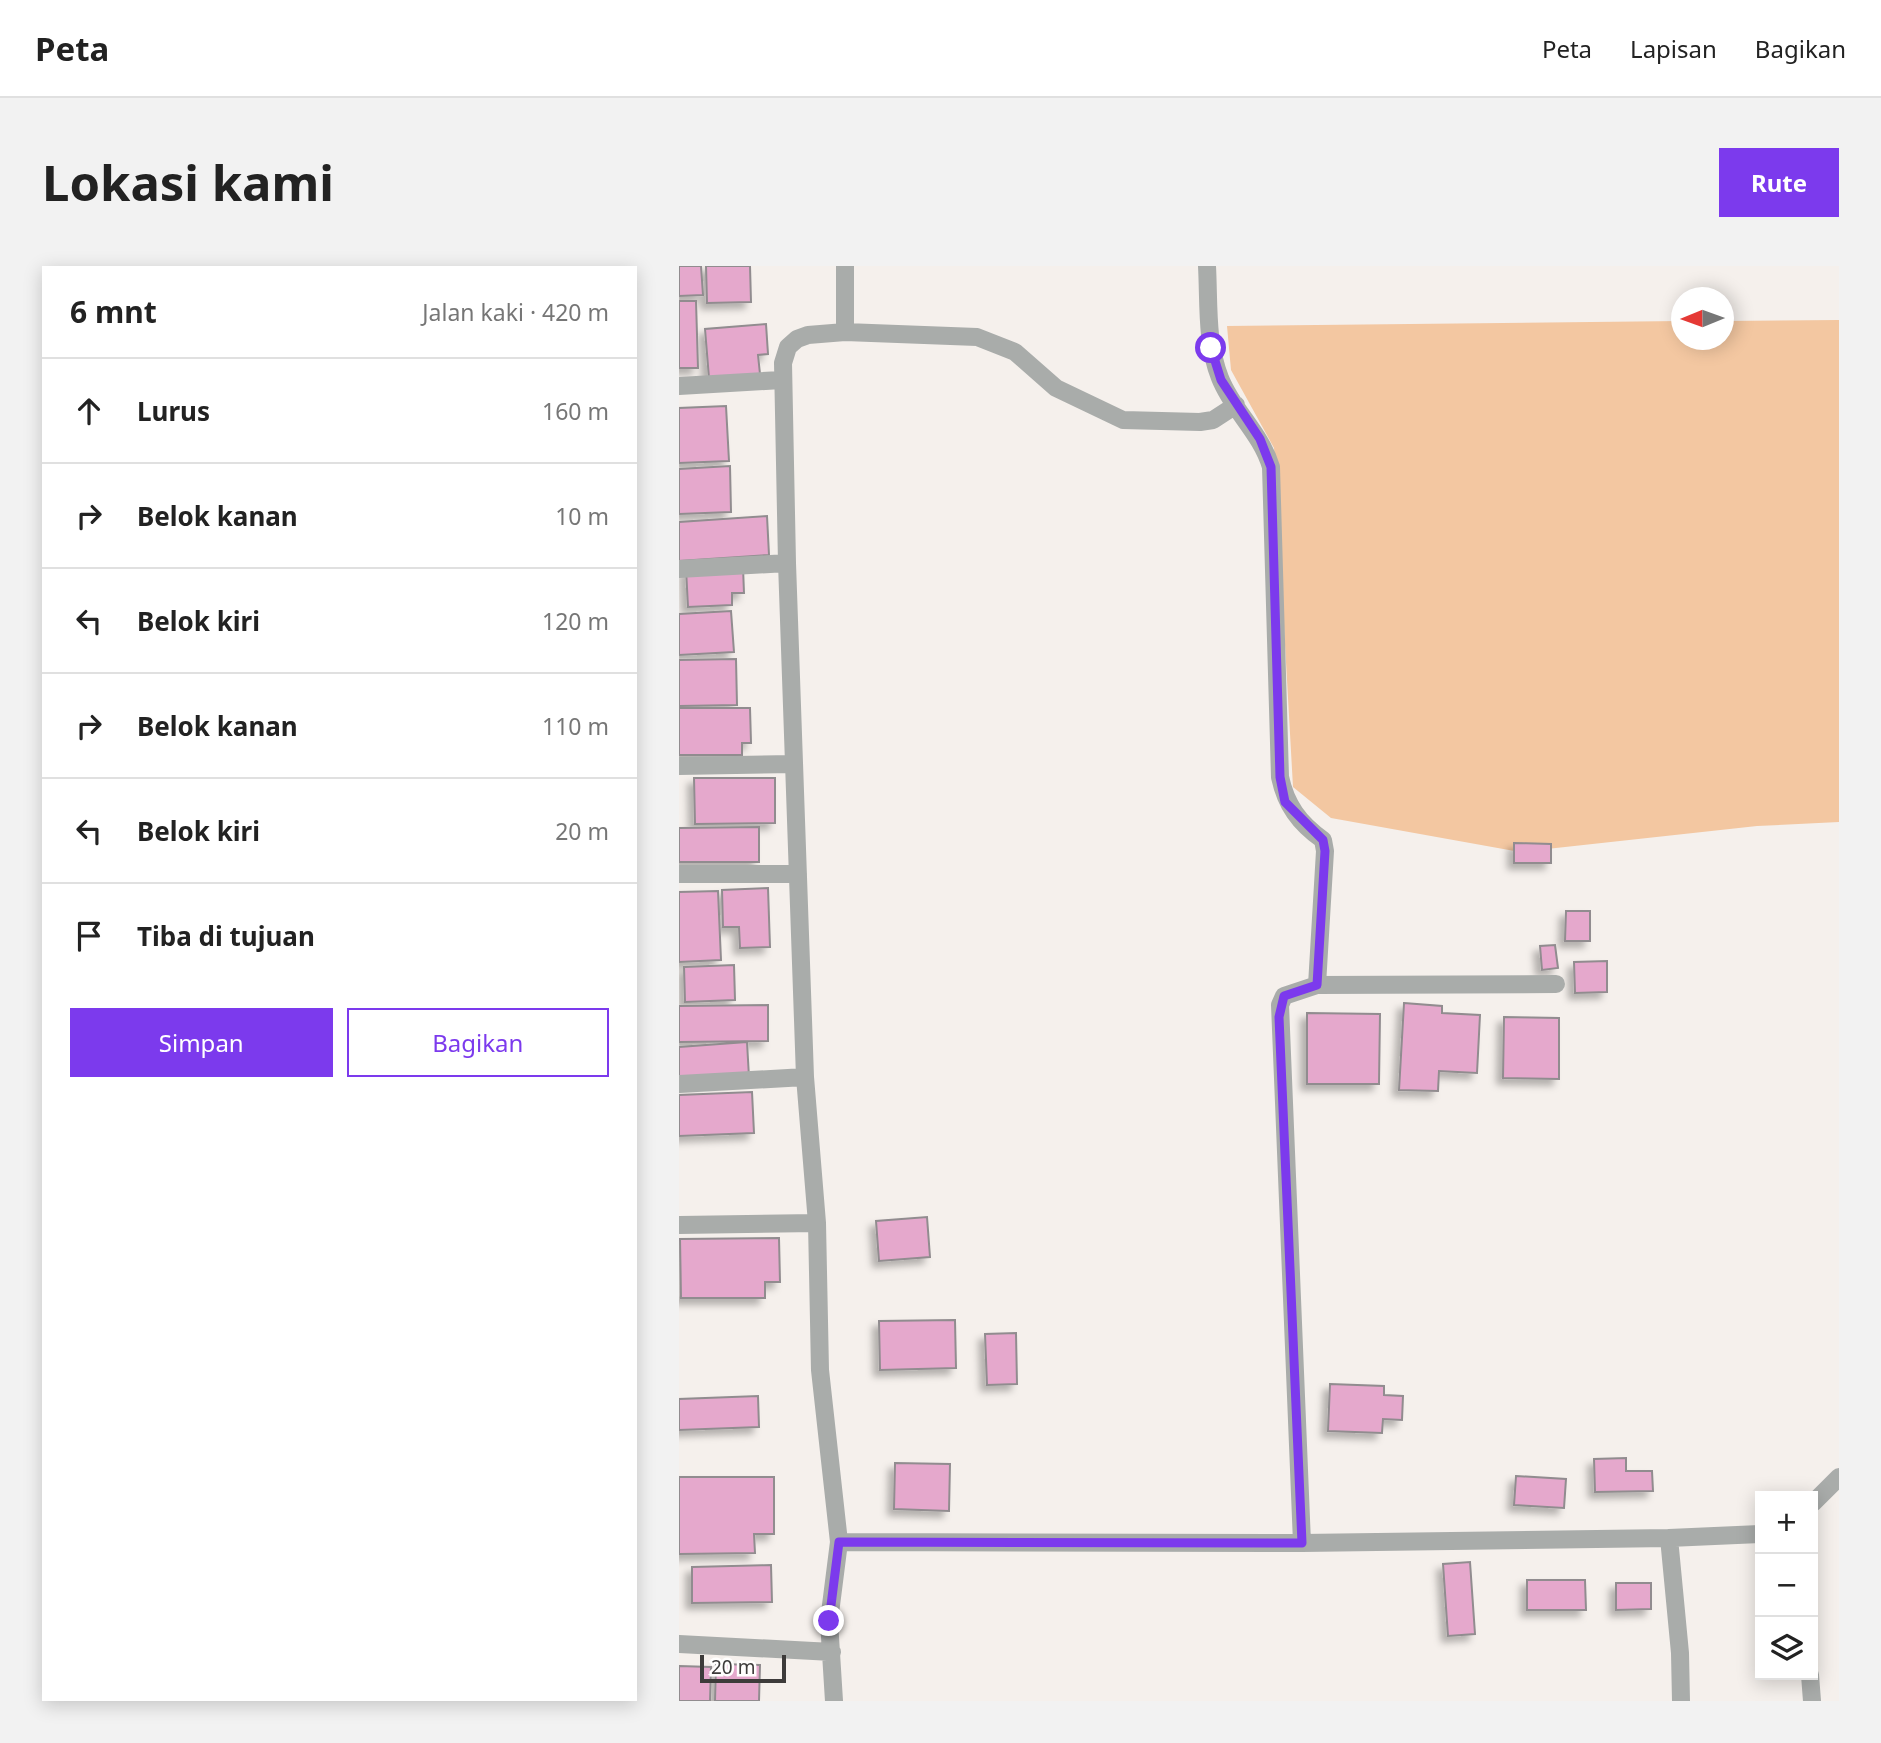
<!DOCTYPE html>
<html lang="id">
<head>
<meta charset="utf-8">
<style>
	:root { --surface:#fff; --page:#f2f2f2; --text:#222; --muted:#767676; --line:#e0e0e0; --accent:#7c3aed }
	body { margin:0; font-family:"Noto Sans",sans-serif; background:var(--page); color:var(--text) }
	.controls { position:absolute; right:21px; bottom:21px; display:grid; overflow:hidden; border-radius:0px; box-shadow:0 4px 18px #0003 }
	.controls button { width:63px; height:63px; display:grid; place-items:center; padding:0; border:0; border-bottom:2px solid var(--line); background:var(--surface); color:var(--text); font:35px sans-serif }
	.compass { position:absolute; left:992px; top:21px; width:63px; height:63px; border-radius:50%; background:var(--surface); box-shadow:0 4px 18px #0003; rotate:269deg }
	.scale { position:absolute; left:21px; bottom:18px; width:86px; box-sizing:border-box; padding-left:7px; border:4px solid #3d3b3a; border-top:0; font-size:19px; line-height:24px; white-space:nowrap; color:#3d3b3a; -webkit-text-stroke:5px #fffefd; paint-order:stroke }
	.stop { position:absolute; width:21px; height:21px; margin:-16px; border:5px solid #7c3aed; border-radius:50%; background:#fff }
	.stop.end { background:#7c3aed; border-color:#fff; box-shadow:0 2px 7px #0008 }
	.list { margin:0; padding:0; list-style:none }
	h2 { display:flex; justify-content:space-between; align-items:center; height:91px; margin:0; padding:0 28px; font-size:30px }
	h2 small { font-size:23px; font-weight:400; color:var(--muted) }
	.list li { display:grid; grid-template-columns:46px 1fr auto; gap:21px; align-items:center; box-sizing:border-box; height:105px; padding:0 28px; border-top:2px solid var(--line) }
	.list b { display:block; font-size:26px; white-space:nowrap }
	.list em { font-size:23px; font-style:normal; color:var(--muted) }
	.actions { display:flex; gap:14px; padding:21px 28px }
	.actions a { flex:1; padding:16px 0; border:2px solid var(--accent); border-radius:0px; text-align:center; font-size:24px; color:var(--accent) }
	.actions .main { background:var(--accent); color:#fff }
	.icon { flex:none; width:38px; height:38px; fill:none; stroke:currentColor; stroke-width:2; stroke-linecap:round; stroke-linejoin:round }
	.map { position:relative; flex:none; width:1160px; height:1435px; overflow:hidden; border-radius:0px }
	header { display:flex; align-items:center; gap:42px; box-sizing:border-box; height:98px; padding:0 35px; background:var(--surface); border-bottom:2px solid var(--line) }
	header strong { font-size:33px }
	nav { display:flex; gap:38px; margin-inline-start:auto; font-size:24px }
	.intro { display:flex; align-items:center; justify-content:space-between; box-sizing:border-box; height:168px; padding:0 42px }
	h1 { margin:0; font-size:49px }
	.button { padding:18px 32px; border-radius:0px; background:var(--accent); color:#fff; font-size:24px; font-weight:700 }
	main { display:flex; gap:42px; padding:0 42px }
	aside { flex:1; background:var(--surface); border-radius:0px; box-shadow:0 4px 18px #0003 }
	.map>svg:first-child { display:block }
	.green { fill:#f3c7a1 }
	.building { fill:#e5a8cc; stroke:#918c8f; stroke-width:2; filter:url(#shadow) }
	.lines { fill:none; stroke-linecap:round; stroke-linejoin:round }
	.street { stroke:#a9acaa; stroke-width:18 }
	.route { stroke:#7c3aed; stroke-width:9 }
</style>
</head>
<body>
<header>
<strong>Peta</strong>
<nav><a>Peta</a><a>Lapisan</a><a>Bagikan</a></nav>
</header>
<div class="intro"><h1>Lokasi kami</h1><a class="button">Rute</a></div>
<main>
<aside>
<h2>6 mnt<small>Jalan kaki · 420 m</small></h2>
<ul class="list">
<li><svg class="icon" aria-label="ahead" viewBox="0 0 24 24"><path d="M12 20V5M6 11l6-6 6 6"/></svg><div><b>Lurus</b></div><em>160 m</em></li>
<li><svg class="icon" aria-label="right" viewBox="0 0 24 24"><path d="M7 20v-9h11M14 6l5 5-5 5"/></svg><div><b>Belok kanan</b></div><em>10 m</em></li>
<li><svg class="icon" aria-label="left" viewBox="0 0 24 24"><path d="M17 20v-9H6M10 6l-5 5 5 5"/></svg><div><b>Belok kiri</b></div><em>120 m</em></li>
<li><svg class="icon" aria-label="right" viewBox="0 0 24 24"><path d="M7 20v-9h11M14 6l5 5-5 5"/></svg><div><b>Belok kanan</b></div><em>110 m</em></li>
<li><svg class="icon" aria-label="left" viewBox="0 0 24 24"><path d="M17 20v-9H6M10 6l-5 5 5 5"/></svg><div><b>Belok kiri</b></div><em>20 m</em></li>
<li><svg class="icon" aria-label="arrive" viewBox="0 0 24 24"><path d="M6 21V4h12l-3 4 3 4H6"/></svg><div><b>Tiba di tujuan</b></div></li>
</ul>
<div class="actions"><a class="main">Simpan</a><a>Bagikan</a></div>
</aside>
<div class="map">
<svg width="1160" height="1435" viewBox="0 0 1160 1435">
	<defs>
		<filter id="shadow"><feDropShadow dx="-6" dy="6" stdDeviation="3.5" flood-color="#0004"/></filter>
	</defs>
	<rect width="100%" height="100%" fill="#f5f0ec"/>
	<!-- green -->
	<path class="green" d="M1160 54V556L1078 560 841 586 652 552 614 521 595 182 552 104 548 60 1002 55V74H1044L1045 55Z"/>
	<!-- building -->
	<path class="building" d="M0 0H22L24 29 0 30Z
		M27 0H71L72 36 28 37Z
		M0 35H17L19 102H0Z
		M87 58 89 88 79 89 81 108 30 112 26 63Z
		M47 140 50 195 0 197V142Z
		M51 200 52 246 0 248V203Z
		M88 250 90 289 0 295V256Z
		M64 301 65 327H53V339L9 341 7 303Z
		M52 345 55 386 0 389V348Z
		M57 393 58 439 0 440V394Z
		M0 442H71L72 477H63V489H0Z
		M15 512H96V557L16 558Z
		M80 561V596H0V562Z
		M835 577 872 578V597H835Z
		M89 622 91 681 61 682 60 661H44L43 624Z
		M39 625 42 694 0 696V626Z
		M887 645H911V675H886Z
		M876 679 879 702 863 704 861 680Z
		M928 695V726L896 727 895 696Z
		M55 699 56 734 6 736 5 701Z
		M725 737 763 740V747L801 749 798 807 760 805 759 825 720 824Z
		M89 739V775L0 776V740Z
		M628 747 701 748 700 818H628Z
		M825 751 880 752V813L824 812Z
		M68 776 70 811 0 816V781Z
		M73 826 75 867 0 870V829Z
		M248 951 251 991 200 995 197 955Z
		M100 972 101 1016H86V1032H2L1 973Z
		M276 1054 277 1102 201 1104 200 1055Z
		M337 1067 338 1118 308 1119 306 1068Z
		M651 1118 705 1120V1129L724 1130 723 1154 704 1153 703 1167 649 1165Z
		M79 1130 80 1161 0 1164V1133Z
		M947 1192V1205H973L974 1225 916 1226 915 1193Z
		M216 1197 271 1198 270 1245 215 1243Z
		M837 1210 887 1213 885 1242 835 1239Z
		M0 1211H95V1268H75L76 1287 0 1288Z
		M791 1296 796 1368 769 1370 764 1298Z
		M92 1299 93 1336 13 1337V1301Z
		M848 1314H906L907 1344H848Z
		M937 1317H972V1343L937 1344Z
		M37 1398 81 1399 80 1435H36Z
		M0 1400 32 1401 31 1435H0Z"/>
	<g class="lines">
		<!-- street -->
		<path class="street" d="M166 0V66
			M528 0C530 37 527 77 541 112 554 145 582 167 592 201L601 511C607 539 620 557 644 574L646 585 638 719
			M0 120 102 114
			M0 303 108 297
			M0 500 114 498
			M0 608H119
			M877 718 638 719 605 730 601 739 623 1277 990 1272 1081 1268
			M0 818 126 811
			M0 959 138 957
			M1134 1237 1160 1211
			M990 1272 1001 1387 1002 1435
			M160 1276 623 1277
			M0 1378 153 1386
			M1131 1409 1133 1435
			M155 1435 150 1355 160 1276 141 1104 138 957 126 811 108 297 104 97 109 81 118 73 129 69 166 66 298 71 336 86 377 122 444 154 521 156 534 154 557 139"/>
	</g>
	<g class="lines">
		<!-- route -->
		<path class="route" d="M150 1355 160 1276 623 1277 600 751 605 730 638 719 646 585 644 574 606 536 601 511 592 201 581 173 542 114 532 82"/>
	</g>
</svg>
<div class="controls">
<button>+</button>
<button>−</button>
<button><svg class="icon" aria-label="layers" viewBox="0 0 24 24"><path d="M12 4l9 5-9 5-9-5zM3 14l9 5 9-5"/></svg></button>
</div>
<svg class="compass" viewBox="-18 -18 36 36"><path d="M0-13l5 13h-10z" fill="#e53935"/><path d="M0 13l5-13h-10z" fill="#767676"/></svg>
<div class="scale">20 m</div>
<div class="stop" style="left:532px;top:82px"></div>
<div class="stop end" style="left:150px;top:1355px"></div>
</div>
</main>
</body>
</html>
